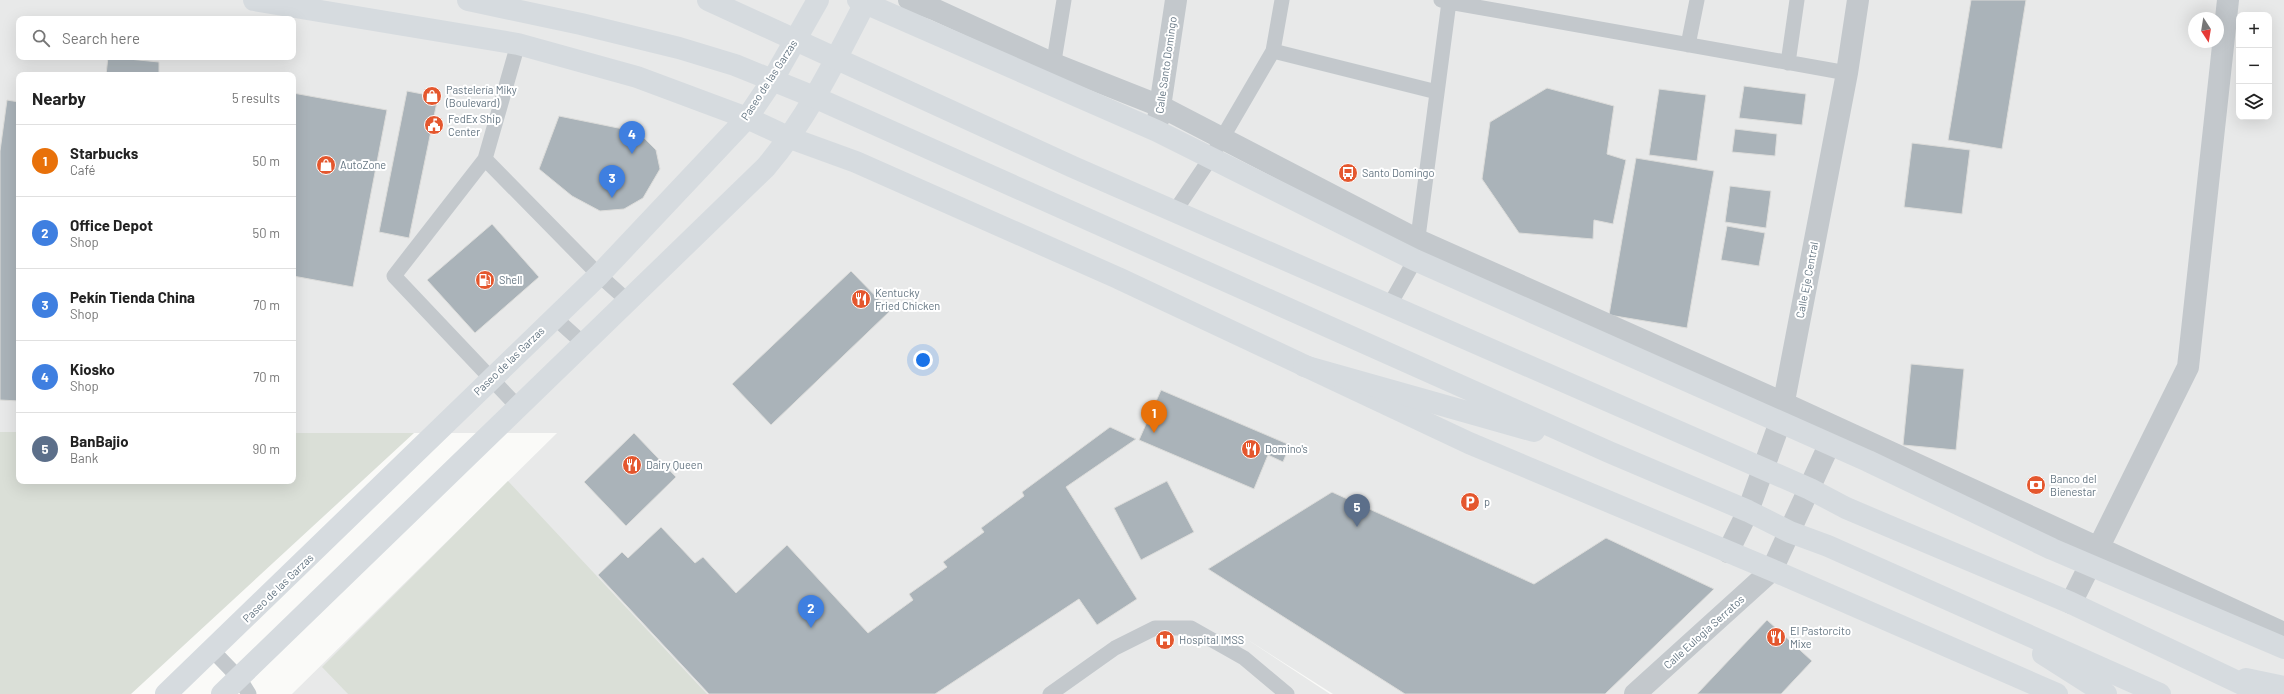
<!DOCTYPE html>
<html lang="en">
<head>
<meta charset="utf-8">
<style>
	:root { --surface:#fff; --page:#f2f2f2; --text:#222; --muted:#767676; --line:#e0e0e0; --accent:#db2777 }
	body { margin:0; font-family:Barlow,sans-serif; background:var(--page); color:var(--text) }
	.controls { position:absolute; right:12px; top:12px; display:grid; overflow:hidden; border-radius:8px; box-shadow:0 4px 16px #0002 }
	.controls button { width:36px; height:36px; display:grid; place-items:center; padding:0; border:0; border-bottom:1px solid var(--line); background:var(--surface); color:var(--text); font:20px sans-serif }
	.compass { position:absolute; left:2188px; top:12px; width:36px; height:36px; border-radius:50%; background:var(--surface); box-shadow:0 4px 16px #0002; rotate:168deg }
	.you { position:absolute; left:923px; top:360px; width:14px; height:14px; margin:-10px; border:3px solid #fff; border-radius:50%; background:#1a73e8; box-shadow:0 0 0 6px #1a73e833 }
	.badge { display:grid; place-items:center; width:26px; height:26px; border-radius:50%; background:var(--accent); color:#fff; font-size:13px; font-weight:700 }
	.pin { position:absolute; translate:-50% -33px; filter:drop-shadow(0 1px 2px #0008) }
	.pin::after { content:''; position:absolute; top:21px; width:14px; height:12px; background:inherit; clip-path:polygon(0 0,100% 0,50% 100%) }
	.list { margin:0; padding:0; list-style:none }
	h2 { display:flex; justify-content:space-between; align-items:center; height:52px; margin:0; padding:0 16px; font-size:17px }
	h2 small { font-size:13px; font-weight:400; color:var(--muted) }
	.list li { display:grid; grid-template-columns:26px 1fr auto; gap:12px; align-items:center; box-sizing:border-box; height:72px; padding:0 16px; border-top:1px solid var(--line) }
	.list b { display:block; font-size:15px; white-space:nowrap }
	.list p { margin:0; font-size:13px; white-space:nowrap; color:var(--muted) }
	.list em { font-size:13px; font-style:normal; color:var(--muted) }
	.icon { flex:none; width:22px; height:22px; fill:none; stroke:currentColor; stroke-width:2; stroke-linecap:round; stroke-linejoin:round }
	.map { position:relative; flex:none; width:2284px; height:694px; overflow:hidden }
	.search { position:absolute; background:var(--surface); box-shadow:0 4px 16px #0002; left:16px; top:16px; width:280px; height:44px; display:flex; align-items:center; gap:10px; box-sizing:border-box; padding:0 14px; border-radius:8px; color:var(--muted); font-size:15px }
	.panel { position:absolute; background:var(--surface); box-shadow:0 4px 16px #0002; left:16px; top:72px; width:280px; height:412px; border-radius:8px }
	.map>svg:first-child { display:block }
	.built { fill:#e8e9e9; fill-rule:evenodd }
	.green { fill:#dadfd7 }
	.building { fill:#aab3b9; stroke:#dcdcda }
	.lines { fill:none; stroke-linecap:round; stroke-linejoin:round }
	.lane { stroke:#c3c8cc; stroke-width:15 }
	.street { stroke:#c3c8cc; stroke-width:22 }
	.secondary { stroke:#d6dbdf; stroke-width:22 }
	.primary { stroke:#d6dbdf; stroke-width:22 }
	.labels { text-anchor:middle; stroke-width:4; stroke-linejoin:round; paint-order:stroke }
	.street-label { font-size:11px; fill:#657683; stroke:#fff }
	.poi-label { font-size:11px; fill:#657683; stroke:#fff; text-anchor:start }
</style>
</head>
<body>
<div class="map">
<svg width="2284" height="694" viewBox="0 0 2284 694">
	<rect width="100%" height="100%" fill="#fafaf8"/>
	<!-- built -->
	<path class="built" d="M0 0H2284V694H1333L1245 638 1330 694H292L557 433H293V75H19V432H0ZM2239 15H2269V117H2239ZM2194 18H2218V42H2194ZM19 19H293V57H19Z"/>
	<!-- green -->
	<path class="green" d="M0 432H19V481H293V433H414L131 694H0Z
		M508 481 707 694H348L322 667Z"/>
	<!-- building -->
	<path class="building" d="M1971 0H2026L2002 149 1948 140Z
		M108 57 159 62V75H106Z
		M1744 86 1806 94 1802 125 1739 118Z
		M1547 88 1614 106 1607 154 1626 160 1613 224 1594 220 1593 239 1519 233 1482 179 1490 122Z
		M1659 89 1706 95 1697 161 1649 155Z
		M407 91 438 97 409 238 379 232Z
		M293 93 387 110 353 287 293 276Z
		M7 100 19 102V401L0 400V151Z
		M559 116 638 132 656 150 660 169 643 198 624 209 600 211 572 196 539 169Z
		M1735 129 1777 134 1775 156 1732 152Z
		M1912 143 1970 150 1962 214 1904 207Z
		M1636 158 1714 171 1687 328 1609 315Z
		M1730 186 1771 191 1766 228 1725 222Z
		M492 224 539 277 475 333 427 280Z
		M1727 226 1765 233 1759 266 1721 260Z
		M851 271 890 311 771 425 732 384Z
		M1911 364 1964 369 1956 450 1903 445Z
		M1161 390 1290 445 1283 462 1268 455 1254 489 1139 440Z
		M1110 427 1136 439 1066 487 1137 599 1097 625 1079 599 935 694H709L598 575 622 552 628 558 661 527 695 563 703 557 736 593 787 545 868 633 913 600 909 594 947 567 943 562 984 532 981 528 1024 496 1022 492Z
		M634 433 676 477 626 526 584 482Z
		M1167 481 1194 532 1141 560 1114 508Z
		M1332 492 1534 584 1606 538 1714 589 1605 694H1405L1208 569Z
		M1767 620 1812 661 1781 694H1697Z"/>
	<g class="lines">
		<!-- lane -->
		<path class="lane" d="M1449 2 1847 73
			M1688 45 1697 0
			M1273 51 1437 92
			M1788 63 1797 0
			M1052 73 1064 0
			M485 159 518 44
			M1175 211 1210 159 1273 51 1282 0
			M1389 306 1415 260 1449 2 1441 0
			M554 317 585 345
			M519 408 394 276 485 159 599 275 629 302
			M213 651 239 678 249 694
			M1050 694 1115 648 1155 628H1191L1244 658 1287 694"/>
		<!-- street -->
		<path class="street" d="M909 0 936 10 1054 64 1160 106 1418 240 1768 396 2284 633
			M1158 120 1176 0
			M1728 552 1748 511 1780 422 1847 73 1858 0
			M2071 603 2188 367 2228 0
			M1635 694 1772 570 1829 445"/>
		<!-- secondary -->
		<path class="secondary" d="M254 0 518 44 637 77 747 118 790 138 856 162 1118 278 1469 443 1772 570 2057 694
			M858 0 1157 131 1415 260 1868 461 2052 549 2284 648
			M166 694 599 275 747 118 772 81 818 0
			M222 694 766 167C808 117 835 61 865 3"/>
		<!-- primary -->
		<path class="primary" d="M468 0 581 24 679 48 735 65 814 97 1609 452 1748 511 1790 532 1828 546 2160 694
			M708 0 1073 167 1810 489 1846 508 2071 603 2263 694
			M1304 366 1534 431
			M2043 654 2106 694
			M2246 679 2284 687"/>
	</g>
	<!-- icons -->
	<defs>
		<symbol id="shop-disc" viewBox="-11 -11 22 22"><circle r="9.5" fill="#e4572e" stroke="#fff"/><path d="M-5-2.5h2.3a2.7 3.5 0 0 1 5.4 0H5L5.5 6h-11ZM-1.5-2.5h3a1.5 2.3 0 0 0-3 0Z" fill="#fff"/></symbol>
		<symbol id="civic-disc" viewBox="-11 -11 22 22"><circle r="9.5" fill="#e4572e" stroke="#fff"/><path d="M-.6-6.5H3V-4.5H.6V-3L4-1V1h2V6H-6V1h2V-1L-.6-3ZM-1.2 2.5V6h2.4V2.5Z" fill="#fff"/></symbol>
		<symbol id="bus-disc" viewBox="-11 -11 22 22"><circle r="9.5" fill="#e4572e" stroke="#fff"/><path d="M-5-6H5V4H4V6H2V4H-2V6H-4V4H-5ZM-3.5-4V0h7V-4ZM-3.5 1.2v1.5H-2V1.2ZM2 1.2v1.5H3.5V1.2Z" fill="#fff"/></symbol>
		<symbol id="fuel-disc" viewBox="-11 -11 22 22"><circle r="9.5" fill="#e4572e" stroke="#fff"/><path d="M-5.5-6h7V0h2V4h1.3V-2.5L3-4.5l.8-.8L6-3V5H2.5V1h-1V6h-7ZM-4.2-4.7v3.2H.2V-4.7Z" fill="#fff"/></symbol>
		<symbol id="restaurant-disc" viewBox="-11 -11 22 22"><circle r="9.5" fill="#e4572e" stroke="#fff"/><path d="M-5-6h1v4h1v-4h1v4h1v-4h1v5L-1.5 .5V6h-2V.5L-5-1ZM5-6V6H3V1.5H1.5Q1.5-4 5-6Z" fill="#fff"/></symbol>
		<symbol id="bank-disc" viewBox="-11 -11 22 22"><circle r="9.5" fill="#e4572e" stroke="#fff"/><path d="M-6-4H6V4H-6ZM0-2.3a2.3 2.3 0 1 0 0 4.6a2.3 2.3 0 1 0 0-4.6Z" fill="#fff"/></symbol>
		<symbol id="parking-disc" viewBox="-11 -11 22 22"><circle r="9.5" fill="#e4572e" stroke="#fff"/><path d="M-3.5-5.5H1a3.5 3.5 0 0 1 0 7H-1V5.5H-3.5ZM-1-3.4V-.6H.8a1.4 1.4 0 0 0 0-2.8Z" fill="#fff"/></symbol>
		<symbol id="hospital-disc" viewBox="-11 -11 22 22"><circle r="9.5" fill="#e4572e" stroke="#fff"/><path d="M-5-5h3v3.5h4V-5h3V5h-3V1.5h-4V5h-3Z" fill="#fff"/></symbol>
	</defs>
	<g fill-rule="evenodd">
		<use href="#shop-disc" x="421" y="85" width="22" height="22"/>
		<use href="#civic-disc" x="423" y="114" width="22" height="22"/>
		<use href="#shop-disc" x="315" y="154" width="22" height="22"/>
		<use href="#bus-disc" x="1337" y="162" width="22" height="22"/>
		<use href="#fuel-disc" x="474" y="269" width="22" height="22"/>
		<use href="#restaurant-disc" x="850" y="288" width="22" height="22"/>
		<use href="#restaurant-disc" x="1240" y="438" width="22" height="22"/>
		<use href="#restaurant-disc" x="621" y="454" width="22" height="22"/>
		<use href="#bank-disc" x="2025" y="474" width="22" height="22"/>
		<use href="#parking-disc" x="1459" y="491" width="22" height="22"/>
		<use href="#restaurant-disc" x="1765" y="626" width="22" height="22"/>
		<use href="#hospital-disc" x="1154" y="629" width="22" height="22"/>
	</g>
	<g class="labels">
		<!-- street labels -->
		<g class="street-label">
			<text transform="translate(1166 65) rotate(-82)" y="4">Calle Santo Domingo</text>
			<text transform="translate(769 80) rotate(-57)" y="4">Paseo de las Garzas</text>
			<text transform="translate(1807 280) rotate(-79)" y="4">Calle Eje Central</text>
			<text transform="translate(509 361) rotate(-44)" y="4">Paseo de las Garzas</text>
			<text transform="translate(278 588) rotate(-44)" y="4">Paseo de las Garzas</text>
			<text transform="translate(1704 632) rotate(-42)" y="4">Calle Eulogia Serratos</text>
		</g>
		<!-- poi labels -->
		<g class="poi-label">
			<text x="446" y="94">Pastelería Miky<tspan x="446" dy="13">(Boulevard)</tspan></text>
			<text x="448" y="123">FedEx Ship<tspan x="448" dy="13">Center</tspan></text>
			<text x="340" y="169">AutoZone</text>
			<text x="1362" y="177">Santo Domingo</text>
			<text x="499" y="284">Shell</text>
			<text x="875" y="297">Kentucky<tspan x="875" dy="13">Fried Chicken</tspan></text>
			<text x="1265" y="453">Domino's</text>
			<text x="646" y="469">Dairy Queen</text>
			<text x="2050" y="483">Banco del<tspan x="2050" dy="13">Bienestar</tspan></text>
			<text x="1484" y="506">p</text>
			<text x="1790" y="635">El Pastorcito<tspan x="1790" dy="13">Mixe</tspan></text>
			<text x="1179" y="644">Hospital IMSS</text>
		</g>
	</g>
</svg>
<div class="controls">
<button>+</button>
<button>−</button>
<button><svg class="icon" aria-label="layers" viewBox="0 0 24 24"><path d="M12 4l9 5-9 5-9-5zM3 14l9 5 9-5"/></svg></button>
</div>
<svg class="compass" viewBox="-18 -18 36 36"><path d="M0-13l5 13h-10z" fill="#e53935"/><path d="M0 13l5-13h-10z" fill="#767676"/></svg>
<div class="you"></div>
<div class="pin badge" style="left:1154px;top:433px;background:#e8710a">1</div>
<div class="pin badge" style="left:811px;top:628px;background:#3f7fe0">2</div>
<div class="pin badge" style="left:612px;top:198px;background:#3f7fe0">3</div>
<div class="pin badge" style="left:632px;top:154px;background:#3f7fe0">4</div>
<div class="pin badge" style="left:1357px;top:527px;background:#5c6f8a">5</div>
<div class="search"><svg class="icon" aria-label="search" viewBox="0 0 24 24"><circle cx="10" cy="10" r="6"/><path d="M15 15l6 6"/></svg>Search here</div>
<section class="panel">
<h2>Nearby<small>5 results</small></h2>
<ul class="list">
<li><span class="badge" style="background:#e8710a">1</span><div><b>Starbucks</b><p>Café</p></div><em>50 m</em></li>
<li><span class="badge" style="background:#3f7fe0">2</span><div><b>Office Depot</b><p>Shop</p></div><em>50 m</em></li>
<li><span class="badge" style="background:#3f7fe0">3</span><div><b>Pekín Tienda China</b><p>Shop</p></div><em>70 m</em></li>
<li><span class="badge" style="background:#3f7fe0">4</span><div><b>Kiosko</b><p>Shop</p></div><em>70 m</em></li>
<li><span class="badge" style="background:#5c6f8a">5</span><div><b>BanBajio</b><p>Bank</p></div><em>90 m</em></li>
</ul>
</section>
</div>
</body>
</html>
